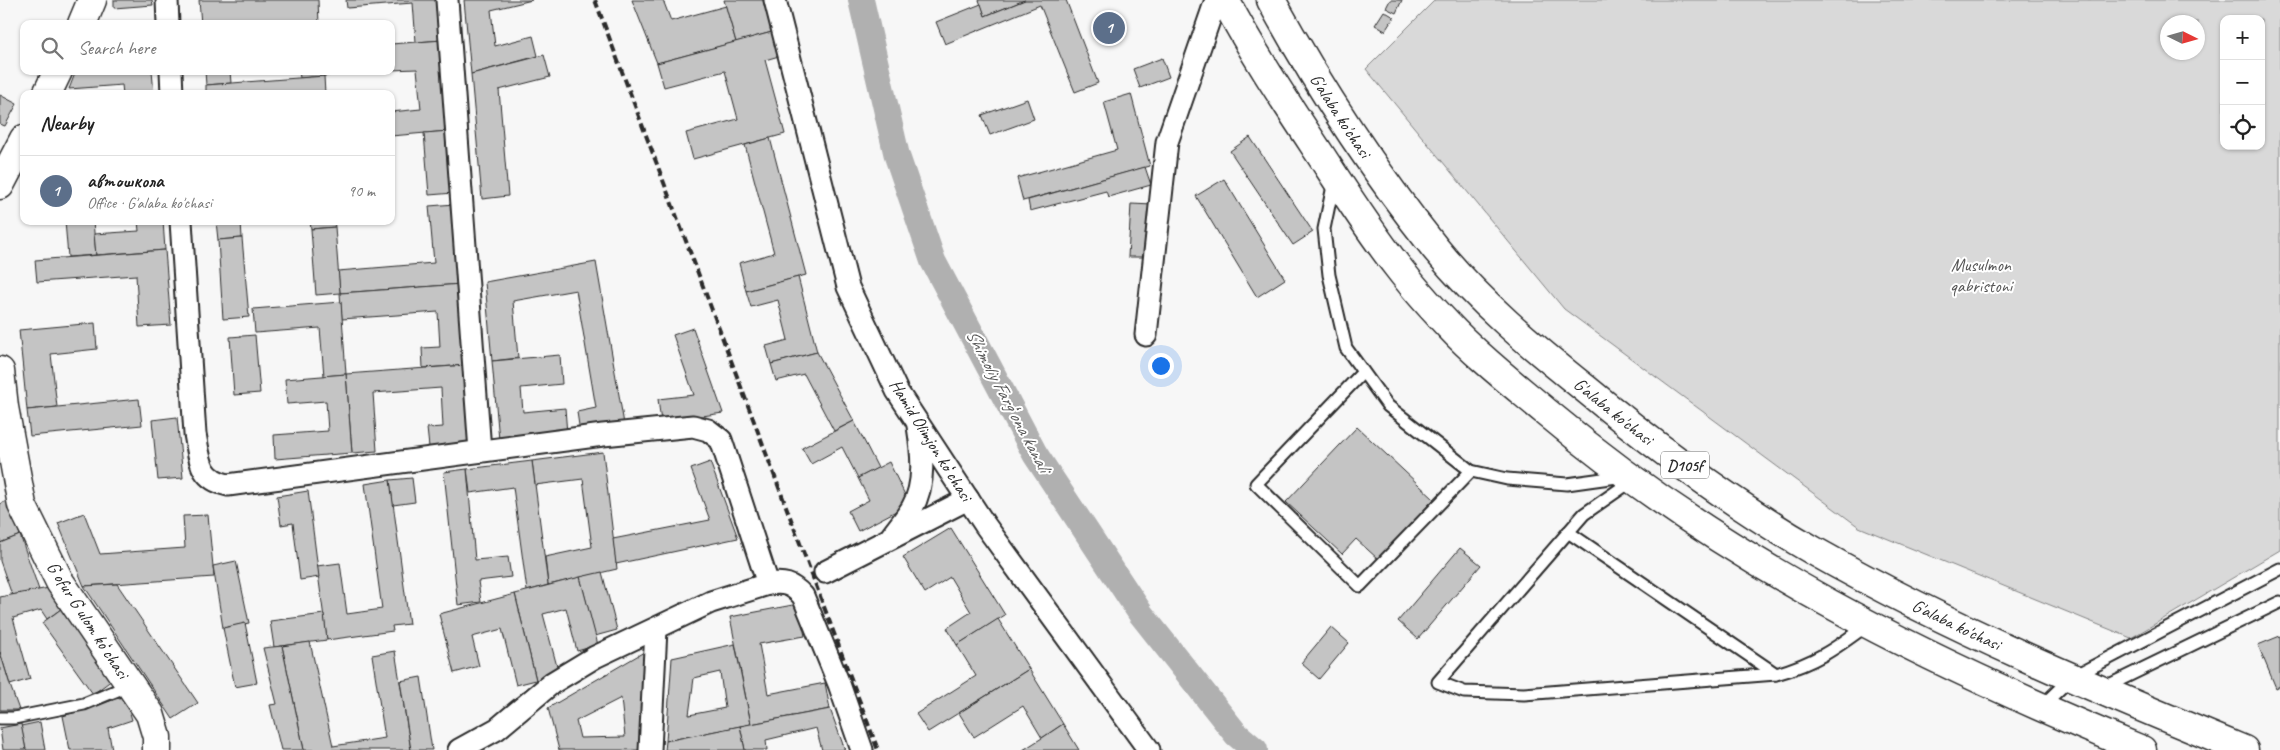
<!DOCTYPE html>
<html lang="en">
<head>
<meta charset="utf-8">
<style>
  :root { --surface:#fff; --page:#f2f2f2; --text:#222; --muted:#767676; --line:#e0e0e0; --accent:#d1495b }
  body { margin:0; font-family:Caveat,sans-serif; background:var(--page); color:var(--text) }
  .controls { position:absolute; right:15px; top:15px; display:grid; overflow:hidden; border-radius:10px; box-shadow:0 1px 4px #0004 }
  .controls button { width:45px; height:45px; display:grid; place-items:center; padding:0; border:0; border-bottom:1px solid var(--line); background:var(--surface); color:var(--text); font:25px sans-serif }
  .compass { position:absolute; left:2160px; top:15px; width:45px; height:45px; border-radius:50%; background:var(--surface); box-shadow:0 1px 4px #0004; rotate:95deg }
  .you { position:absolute; left:1160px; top:365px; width:18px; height:18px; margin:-12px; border:4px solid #fff; border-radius:50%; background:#1a73e8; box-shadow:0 0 0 8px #1a73e833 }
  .badge { display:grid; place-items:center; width:32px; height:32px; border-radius:50%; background:var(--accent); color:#fff; font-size:16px; font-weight:700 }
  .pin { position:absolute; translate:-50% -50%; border:2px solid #fff; box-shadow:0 1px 5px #0006 }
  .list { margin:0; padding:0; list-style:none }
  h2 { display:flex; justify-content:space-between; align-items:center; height:65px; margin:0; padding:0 20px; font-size:21px }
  h2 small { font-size:16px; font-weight:400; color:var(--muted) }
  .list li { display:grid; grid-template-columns:32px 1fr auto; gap:15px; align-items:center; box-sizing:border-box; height:70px; padding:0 20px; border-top:1px solid var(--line) }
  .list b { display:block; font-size:19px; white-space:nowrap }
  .list p { margin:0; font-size:16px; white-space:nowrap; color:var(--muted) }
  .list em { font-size:16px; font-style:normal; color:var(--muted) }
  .icon { flex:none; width:28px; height:28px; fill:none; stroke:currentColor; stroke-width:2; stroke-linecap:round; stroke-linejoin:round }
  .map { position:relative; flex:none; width:2280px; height:750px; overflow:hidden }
  .search { position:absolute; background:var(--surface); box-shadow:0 1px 4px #0004; left:20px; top:20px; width:375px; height:55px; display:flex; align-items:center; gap:12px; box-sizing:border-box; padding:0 18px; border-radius:10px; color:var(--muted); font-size:19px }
  .panel { position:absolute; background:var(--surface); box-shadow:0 1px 4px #0004; left:20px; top:90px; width:375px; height:135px; border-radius:10px }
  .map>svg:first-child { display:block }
</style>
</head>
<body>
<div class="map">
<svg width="2280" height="750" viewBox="0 0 2280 750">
  <rect width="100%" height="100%" fill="#f7f7f7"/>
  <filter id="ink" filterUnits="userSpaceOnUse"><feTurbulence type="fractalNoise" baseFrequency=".02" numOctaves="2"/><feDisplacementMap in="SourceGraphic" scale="10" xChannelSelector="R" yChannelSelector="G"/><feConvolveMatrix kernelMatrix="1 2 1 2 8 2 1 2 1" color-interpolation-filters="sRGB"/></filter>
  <g filter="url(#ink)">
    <path fill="#d9d9d9" stroke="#828282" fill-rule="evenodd" d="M1435,0H2280V550L2131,638L1859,527L1564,309L1366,69ZM2224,19H2261V146H2224ZM2168,22H2198V52H2168Z"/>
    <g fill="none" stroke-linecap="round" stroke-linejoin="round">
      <polyline stroke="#b0b0b0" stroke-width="26" points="861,0 897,156 933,261 1035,454 1141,614 1236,734 1255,750"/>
    </g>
    <g fill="#c4c4c4" stroke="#2b2b2b" fill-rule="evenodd">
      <polygon points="114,0 152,0 153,5 114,8"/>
      <polygon points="199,0 318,0 319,24 295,24 295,22 201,24"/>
      <polygon points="346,0 439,0 442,40 416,42 413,3 347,8"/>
      <polygon points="464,0 532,0 491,10 495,46 533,36 538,56 471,74"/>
      <polygon points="632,0 663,0 671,21 726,6 736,42 657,63"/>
      <polygon points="724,0 763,0 772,32 736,42"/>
      <polygon points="979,0 1025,0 985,16"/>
      <polygon points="1025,0 1066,0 1098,83 1075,92 1040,5 945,44 936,22 981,4 985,16"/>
      <polygon points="1390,0 1402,0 1396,13 1386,8"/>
      <polygon points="1384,11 1394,17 1385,31 1375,25"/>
      <polygon points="772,32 779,56 765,60 785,134 693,159 686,133 738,119 725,71 664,87 657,63"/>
      <polygon points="442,40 449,131 391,136 391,112 421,109 417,69 391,70 391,44"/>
      <polygon points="544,55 550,77 499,90 508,196 482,199 471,74"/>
      <polygon points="1162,58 1169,77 1140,88 1133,69"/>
      <polygon points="76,71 152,71 154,94 123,94 122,85 69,89"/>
      <polygon points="205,71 230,71 231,83 206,85"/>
      <polygon points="299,71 323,71 324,76 300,78"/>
      <polygon points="323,71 381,71 324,76"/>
      <polygon points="324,76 325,94 206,94 206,85"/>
      <polygon points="1131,94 1150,166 1023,201 1017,178 1117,150 1104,102"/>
      <polygon points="0,95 17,104 5,126 0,124"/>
      <polygon points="1027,99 1034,119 990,135 982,115"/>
      <polygon points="449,131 454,193 429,195 424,133"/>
      <polygon points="1250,137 1313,232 1293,245 1230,151"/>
      <polygon points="770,138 806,275 746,291 739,263 774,253 745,145"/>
      <polygon points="1145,167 1151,185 1108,197 1106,191 1030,211 1028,200"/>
      <polygon points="1224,179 1285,279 1257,297 1196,196"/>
      <polygon points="455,204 461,284 340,293 338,271 434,263 429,206"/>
      <polygon points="1131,204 1153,205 1150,257 1128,257"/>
      <polygon points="65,221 93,221 96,255 68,257"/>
      <polygon points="138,221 163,221 165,250 96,255 94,234 139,231"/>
      <polygon points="216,221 241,221 242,238 218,240"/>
      <polygon points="310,221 334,221 335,227 311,229"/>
      <polygon points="335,227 340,293 316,295 311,229"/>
      <polygon points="242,238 249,317 223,319 218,240"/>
      <polygon points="165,250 171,325 139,327 136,275 37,282 35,260"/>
      <polygon points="596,262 624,424 580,432 577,412 596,408 576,290 513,301 518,358 492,361 485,282"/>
      <polygon points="798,277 817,352 771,364 766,346 788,340 778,300 751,307 746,291"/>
      <polygon points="461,284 467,365 423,368 422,348 440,347 438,312 342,319 340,293"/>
      <polygon points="341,302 346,374 324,376 320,328 255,333 253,309"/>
      <polygon points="95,323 97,349 51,354 57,407 27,410 19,330"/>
      <polygon points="693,328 723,413 661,422 658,399 694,395 673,335"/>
      <polygon points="255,335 260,393 234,395 230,337"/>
      <polygon points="817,352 854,421 834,431 804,374 776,381 771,364"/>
      <polygon points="560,355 562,384 521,388 523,412 565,408 567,434 499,440 492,361"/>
      <polygon points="467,365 473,444 429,447 427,428 443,427 441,388 373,393 377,451 352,453 346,374"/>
      <polygon points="346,374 352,453 275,459 274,435 328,431 326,401 287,404 285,379"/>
      <polygon points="139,399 142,425 30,436 27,410"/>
      <polygon points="177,417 183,478 158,480 152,420"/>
      <polygon points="854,421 878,468 858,478 842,447 811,464 802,448"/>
      <polygon points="1357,427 1434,499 1378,559 1356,539 1342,554 1286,502"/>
      <polygon points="603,452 617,569 548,585 545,557 592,547 583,479 535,485 532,461"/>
      <polygon points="532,461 548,585 527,591 513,487 470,493 467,469"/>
      <polygon points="710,462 738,538 616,564 613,539 710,520 691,469"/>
      <polygon points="889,462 906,497 898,510 858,531 848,511 869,500 858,478"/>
      <polygon points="467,469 475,560 508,557 511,577 478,581 481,602 458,605 444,472"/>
      <polygon points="412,478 415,502 393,505 390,480"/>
      <polygon points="390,480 409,624 392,626 393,631 327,640 317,566 340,563 347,614 382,609 365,484"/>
      <polygon points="308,491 319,577 300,580 293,523 281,525 277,496"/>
      <polygon points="9,500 20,535 0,543 0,504"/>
      <polygon points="84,513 100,554 185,548 183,516 208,515 214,577 84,586 58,523"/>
      <polygon points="951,528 1005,615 957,645 947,628 971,612 950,577 925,593 903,557"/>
      <polygon points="20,535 39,590 12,595 0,561 0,543"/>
      <polygon points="1460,548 1481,565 1418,639 1398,621"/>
      <polygon points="236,561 249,623 223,628 213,566"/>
      <polygon points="602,572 617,630 595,636 580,577"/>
      <polygon points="580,577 598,645 577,651 566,608 543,614 559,674 536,680 515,594"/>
      <polygon points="117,584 198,703 173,719 84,586"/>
      <polygon points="49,588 61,609 47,619 41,610 13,618 30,679 10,685 0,652 0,597"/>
      <polygon points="515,594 536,680 516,685 502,629 472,637 479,666 454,673 439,614"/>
      <polygon points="798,604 805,636 759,644 768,694 825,683 830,709 751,724 730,617"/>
      <polygon points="61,609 112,680 93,694 42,623"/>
      <polygon points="324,614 327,640 274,647 270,621"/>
      <polygon points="998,619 1029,669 928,732 916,714 976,676 957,645"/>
      <polygon points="245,623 257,683 235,687 223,628"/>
      <polygon points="1331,627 1349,643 1319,679 1301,663"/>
      <polygon points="2280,636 2280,686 2276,688 2258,645"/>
      <polygon points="310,642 333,746 385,738 372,655 395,651 411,750 304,750 282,646"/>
      <path d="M735,644L751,724L666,741L672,658ZM720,672L725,708L689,715L694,678Z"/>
      <polygon points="282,646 304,750 281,750 270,705 277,704 263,648"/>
      <polygon points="0,652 10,685 19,710 0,710"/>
      <path d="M644,652L646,705L642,750H559L548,708ZM621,698L625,737L580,738L576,721Z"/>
      <polygon points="1029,669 1063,724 1042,738 1023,706 974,737 959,713"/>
      <polygon points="421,677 432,750 411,750 400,681"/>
      <polygon points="125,696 132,720 108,728 112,750 70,750 63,716"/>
      <polygon points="830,709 845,750 822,750 816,728 766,740 767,750 745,750 740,726"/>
      <polygon points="40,722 45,750 26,750 21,726"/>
      <polygon points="21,724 26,750 3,750 0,728"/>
      <polygon points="1063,724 1079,750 1023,750 1042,738"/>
      <polygon points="740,726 745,750 665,750 666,741"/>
    </g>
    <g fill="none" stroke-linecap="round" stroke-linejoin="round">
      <defs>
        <g id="service">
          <polyline points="1334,181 1324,229 1329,275 1346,348 1388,406 1471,471 1507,479 1567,484 1624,476"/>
          <polyline points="1363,372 1256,484 1360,586 1471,471"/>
          <polyline points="1633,480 1584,514 1438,682 1464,692 1524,694 1776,674"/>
          <path d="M1568,532L1776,674C1815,663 1835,649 1867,625"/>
          <polyline points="2103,688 2280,602"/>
          <polyline points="2042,706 2071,678 2280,569"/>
          <polyline points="0,718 14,718 84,704 130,685"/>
        </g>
        <g id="minor">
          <polyline points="167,0 168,24"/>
          <polyline points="447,0 480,451"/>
          <polyline points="775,0 848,287 897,391 985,525 1149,750"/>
          <polyline points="171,71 172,94"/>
          <path d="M181,221L195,434C200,459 199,479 228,485L603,435L693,426L708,430L721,440L768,584L711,602L595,657L552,683L497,729L459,750"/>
          <polyline points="1146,335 1167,142 1216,0"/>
          <path d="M891,537C898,527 906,518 912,508C926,484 922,452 918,426"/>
          <polyline points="825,572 968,499"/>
          <path d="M768,584C784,582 791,583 803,596L839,684L862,750"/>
          <polyline points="650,750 656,629"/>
        </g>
        <g id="tertiary">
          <polyline points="82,24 92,0"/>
          <polyline points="47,94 58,71"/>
          <polyline points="0,185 24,139"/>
          <polyline points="0,371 4,407 22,505 60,582 150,714 157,737 157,750"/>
        </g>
        <g id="primary">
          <path d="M1225,0C1252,51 1283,98 1314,145C1341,186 1367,228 1397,266C1413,287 1431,307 1449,326C1478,357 1513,384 1545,411C1725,562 1926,661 2142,750"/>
          <path id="s1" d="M1271,0C1317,84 1375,173 1435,248C1479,302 1533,347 1587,390C1658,449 1734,505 1814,551C1952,629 2098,690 2244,750"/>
        </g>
      </defs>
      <use href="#service" stroke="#2b2b2b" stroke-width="15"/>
      <use href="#minor" stroke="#2b2b2b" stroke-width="25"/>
      <use href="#tertiary" stroke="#2b2b2b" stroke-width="31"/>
      <use href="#primary" stroke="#2b2b2b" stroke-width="31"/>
      <use href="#service" stroke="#fff" stroke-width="11"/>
      <use href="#minor" stroke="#fff" stroke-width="21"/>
      <use href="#tertiary" stroke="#fff" stroke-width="28"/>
      <use href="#primary" stroke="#fff" stroke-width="28"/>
      <polyline stroke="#2b2b2b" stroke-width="4" stroke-dasharray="8 4" stroke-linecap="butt" points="595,0 878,750"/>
    </g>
  </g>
  <g text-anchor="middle" stroke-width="4" stroke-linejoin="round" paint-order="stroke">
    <rect fill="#fff" stroke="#6b6b6b" stroke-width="1" x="1661" y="451.5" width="48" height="27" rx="4"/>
    <g font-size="16" font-weight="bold" fill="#2b2b2b">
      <text x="1685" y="471">D105f</text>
    </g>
    <g font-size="18" fill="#2b2b2b" stroke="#fff">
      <text dy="6" stroke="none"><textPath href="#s1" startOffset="135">G'alaba ko'chasi</textPath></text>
      <text dy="6" stroke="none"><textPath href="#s1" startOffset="540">G'alaba ko'chasi</textPath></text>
      <text transform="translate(931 440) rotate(58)" y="6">Hamid Olimjon koʻchasi</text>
      <text transform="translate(88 620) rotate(57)" y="6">Gʻofur Gʻulom koʻchasi</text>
      <text dy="6" stroke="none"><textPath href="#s1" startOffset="945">G'alaba ko'chasi</textPath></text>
    </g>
    <g font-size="18" fill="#565656" stroke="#fff">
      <text x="1981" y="271">Musulmon<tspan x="1981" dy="21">qabristoni</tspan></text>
    </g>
    <g font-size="19" font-style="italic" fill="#5a5a5a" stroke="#fff">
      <text transform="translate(1009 400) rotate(62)" y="7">Shimoliy Fargʻona kanali</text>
    </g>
  </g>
</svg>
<div class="controls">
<button>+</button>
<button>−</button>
<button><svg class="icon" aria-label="locate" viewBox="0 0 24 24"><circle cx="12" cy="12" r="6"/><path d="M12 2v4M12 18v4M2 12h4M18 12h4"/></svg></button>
</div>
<svg class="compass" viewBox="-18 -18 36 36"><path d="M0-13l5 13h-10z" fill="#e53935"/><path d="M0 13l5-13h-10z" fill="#767676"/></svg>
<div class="you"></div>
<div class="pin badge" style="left:1109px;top:28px;background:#5c6f8a">1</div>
<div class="search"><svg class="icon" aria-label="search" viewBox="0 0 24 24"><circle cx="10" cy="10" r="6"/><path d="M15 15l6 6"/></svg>Search here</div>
<section class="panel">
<h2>Nearby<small></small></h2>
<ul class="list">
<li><span class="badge" style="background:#5c6f8a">1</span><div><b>автошкола</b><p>Office · G'alaba ko'chasi</p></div><em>90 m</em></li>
</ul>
</section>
</div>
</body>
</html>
